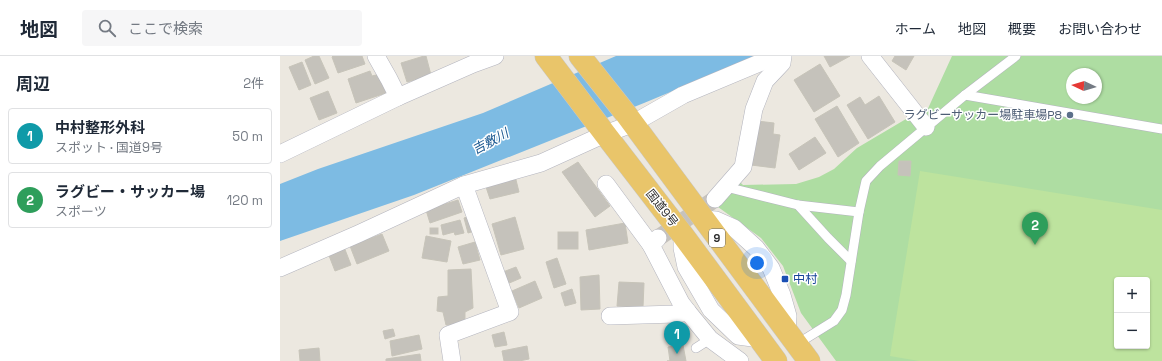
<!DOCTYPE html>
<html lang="ja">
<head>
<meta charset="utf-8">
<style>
  :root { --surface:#fff; --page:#f6f6f7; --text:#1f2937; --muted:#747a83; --line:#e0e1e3; --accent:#5059e8 }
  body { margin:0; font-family:"Space Grotesk","Noto Sans JP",sans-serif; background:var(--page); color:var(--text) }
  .controls { position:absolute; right:12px; bottom:12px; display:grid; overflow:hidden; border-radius:4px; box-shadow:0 1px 3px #0004 }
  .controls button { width:36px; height:36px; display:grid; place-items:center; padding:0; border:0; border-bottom:1px solid var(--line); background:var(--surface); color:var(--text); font:20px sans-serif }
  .compass { position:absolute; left:786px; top:12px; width:36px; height:36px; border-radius:50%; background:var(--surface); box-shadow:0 1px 3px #0004; rotate:274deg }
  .you { position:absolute; left:477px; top:207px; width:14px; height:14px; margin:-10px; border:3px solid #fff; border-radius:50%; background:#1a73e8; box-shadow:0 0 0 6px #1a73e833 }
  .badge { display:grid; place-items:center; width:26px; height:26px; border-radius:50%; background:var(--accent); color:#fff; font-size:13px; font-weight:700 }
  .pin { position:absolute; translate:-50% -33px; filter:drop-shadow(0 1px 2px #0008) }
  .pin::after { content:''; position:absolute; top:21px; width:14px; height:12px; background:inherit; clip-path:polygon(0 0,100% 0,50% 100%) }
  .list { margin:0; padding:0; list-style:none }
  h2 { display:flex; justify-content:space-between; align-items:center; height:52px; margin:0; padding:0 16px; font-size:17px }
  h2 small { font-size:13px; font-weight:400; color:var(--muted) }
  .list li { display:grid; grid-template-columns:26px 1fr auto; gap:12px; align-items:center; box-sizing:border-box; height:56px; margin:0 8px 8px; padding:0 8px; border:1px solid var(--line); border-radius:4px }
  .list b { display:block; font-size:15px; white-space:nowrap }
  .list p { margin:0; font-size:13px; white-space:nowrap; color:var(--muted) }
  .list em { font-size:13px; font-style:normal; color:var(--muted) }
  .icon { flex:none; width:22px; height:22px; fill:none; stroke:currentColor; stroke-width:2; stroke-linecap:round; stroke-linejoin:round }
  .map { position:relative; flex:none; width:882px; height:305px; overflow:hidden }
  header { display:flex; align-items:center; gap:24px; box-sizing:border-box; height:56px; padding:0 20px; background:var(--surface); border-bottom:1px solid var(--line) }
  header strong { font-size:19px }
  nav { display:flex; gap:22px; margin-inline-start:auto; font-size:14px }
  .search { width:280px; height:36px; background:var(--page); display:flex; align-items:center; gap:10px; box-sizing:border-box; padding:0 14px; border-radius:4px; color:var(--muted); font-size:15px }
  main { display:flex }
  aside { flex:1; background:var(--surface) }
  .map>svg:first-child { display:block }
</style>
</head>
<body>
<header>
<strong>地図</strong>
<div class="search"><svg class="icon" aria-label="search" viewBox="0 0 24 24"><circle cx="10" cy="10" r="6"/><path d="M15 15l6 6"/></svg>ここで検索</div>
<nav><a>ホーム</a><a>地図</a><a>概要</a><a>お問い合わせ</a></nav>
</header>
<main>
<aside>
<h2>周辺<small>2件</small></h2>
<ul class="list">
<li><span class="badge" style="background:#0f9aa8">1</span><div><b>中村整形外科</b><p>スポット · 国道9号</p></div><em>50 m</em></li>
<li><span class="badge" style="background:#2e9e5b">2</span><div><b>ラグビー・サッカー場</b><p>スポーツ</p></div><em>120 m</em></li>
</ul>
</aside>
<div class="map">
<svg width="882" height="305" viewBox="0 0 882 305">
  <rect width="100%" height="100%" fill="#ece8e0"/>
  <path fill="#aedda2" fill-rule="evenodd" d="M672,0H882V305H556L521,257L503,210L481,182L438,151L458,124L463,129L516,128L539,121L554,113L577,92L626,63L645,59ZM792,18H816V42H792ZM837,224H867V290H837Z"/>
  <path fill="#bde39e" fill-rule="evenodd" d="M640,115L882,154V305H639L610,300ZM837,224H867V290H837Z"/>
  <polygon fill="#7dbbe3" points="336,0 477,0 364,47 134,139 0,185 0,128 38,113 203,57"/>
  <g fill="#c5c2bb" stroke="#c7c4b9">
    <polygon points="34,0 39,0 49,22 35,28 25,4"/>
    <polygon points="53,0 82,0 85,8 58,17 52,1"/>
    <polygon points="144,0 146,0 151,19 127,26 121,7"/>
    <polygon points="544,0 570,0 550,11"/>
    <polygon points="615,0 634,0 626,14 612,5"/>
    <polygon points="22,6 31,29 19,34 9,11"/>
    <polygon points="540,8 560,40 534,56 514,24"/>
    <polygon points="90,15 92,20 100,18 106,37 76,47 68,23"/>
    <polygon points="48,35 57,57 39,64 30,42"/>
    <polygon points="599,40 615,66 588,83 567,49 580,41 585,49"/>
    <polygon points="557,50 579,87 558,101 535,63"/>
    <polygon points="477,65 494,67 493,78 500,79 495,112 471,109"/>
    <polygon points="535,81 546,97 519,114 509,98"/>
    <polygon points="619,105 631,105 630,120 618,119"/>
    <polygon points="298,106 330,150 315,161 282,116"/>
    <polygon points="235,120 239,136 210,143 205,128"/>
    <polygon points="178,144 182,156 150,167 146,154"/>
    <polygon points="193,159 198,174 188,177 184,162"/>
    <polygon points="235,161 244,193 221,199 212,168"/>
    <polygon points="180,164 184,177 175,179 174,176 163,179 161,169"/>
    <polygon points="345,167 348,187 309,194 306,174"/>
    <rect x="150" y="172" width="8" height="6"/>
    <rect x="278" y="176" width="20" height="17"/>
    <polygon points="102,178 109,195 77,208 70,190"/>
    <polygon points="146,180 171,185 167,206 142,202"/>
    <polygon points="195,186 200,204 183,208 178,191"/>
    <polygon points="64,191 71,209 55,215 48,197"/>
    <polygon points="277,202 286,228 274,232 266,206"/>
    <polygon points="236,211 241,222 227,228 223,216"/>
    <polygon points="191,213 193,252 185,256 185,268 166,269 163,256 157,255 158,241 168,240 168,214"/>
    <polygon points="319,219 320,253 301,254 300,221"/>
    <polygon points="255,225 262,242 239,252 232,235"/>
    <polygon points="339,226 364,227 363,251 337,250"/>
    <polygon points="292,233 296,247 285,250 281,237"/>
    <polygon points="113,273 115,280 105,283 103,275"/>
    <polygon points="224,276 227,289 215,291 212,279"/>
    <polygon points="139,279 142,293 112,300 110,285"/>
    <polygon points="403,289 406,305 387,305 390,305 388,291"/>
    <polygon points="247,290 249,303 239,305 224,305 222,295"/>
    <polygon points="39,292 40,305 20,305 19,294"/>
    <polygon points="140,298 141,305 106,305 106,303"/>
  </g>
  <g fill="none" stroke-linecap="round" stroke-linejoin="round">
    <polyline stroke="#c6c2bc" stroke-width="17" stroke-dasharray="17 8" stroke-linecap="butt" points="378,182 435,143"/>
    <defs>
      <g id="service">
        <polyline points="685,39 882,73"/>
        <polyline points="446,131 518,149 579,156"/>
        <polyline points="518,149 548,182 571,205"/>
        <polyline points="517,288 554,265 562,254 566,239 579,156 586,125 600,110 685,39 736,0"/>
        <polyline points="416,292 430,283"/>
      </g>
      <g id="minor">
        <polyline points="590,0 646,71"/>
        <polyline points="118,41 193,8 215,0"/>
        <polyline points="0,98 118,41 109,23 96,0"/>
        <polyline points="326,128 371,189"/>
        <polyline points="435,143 463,111 474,53 485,25 502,7 503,0"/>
        <polyline points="423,163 436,164 454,172 476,192 491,212 502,239 508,260 507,275"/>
        <polyline points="402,178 402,192 406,211 431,254 458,280 480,283"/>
        <polyline points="378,182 371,189 401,247 408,256 430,283 460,305"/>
        <polyline points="0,212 78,178 184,129 261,107 325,78 352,68 403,39 496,0"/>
        <polyline points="330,260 396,258 408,256"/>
        <polyline points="172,305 168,279 230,256 184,129"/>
      </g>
      <g id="trunk">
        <polyline points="266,0 325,78 402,178 496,305"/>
        <polyline points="300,0 346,58 529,305"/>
      </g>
    </defs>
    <use href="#service" stroke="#b3b4be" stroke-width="10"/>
    <use href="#minor" stroke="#b3b4be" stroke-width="18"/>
    <use href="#trunk" stroke="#c8c8c8" stroke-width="23"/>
    <use href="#service" stroke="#fff" stroke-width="9"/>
    <use href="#minor" stroke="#fff" stroke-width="17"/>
    <use href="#trunk" stroke="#e9c56a" stroke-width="22"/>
  </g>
  <circle fill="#5c6f8a" stroke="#fff" stroke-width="1.5" cx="790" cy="59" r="4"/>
  <rect fill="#1a4fb4" stroke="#fff" stroke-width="1.5" x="501" y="219" width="8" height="8" rx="2"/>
  <g text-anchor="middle" stroke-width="3" stroke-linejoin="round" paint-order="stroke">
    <rect fill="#fff" stroke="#6b6b6b" stroke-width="1" x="429" y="173" width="16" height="18" rx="3"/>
    <g font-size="11" font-weight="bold" fill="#2c2c2c">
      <text x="437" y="186">9</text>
    </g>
    <g font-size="12" fill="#4e5e75" stroke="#fff" text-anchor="end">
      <text x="782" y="63">ラグビーサッカー場駐車場P8</text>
    </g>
    <g font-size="12" fill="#2c2c2c" stroke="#fff">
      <text transform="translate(382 152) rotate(52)" y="4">国道9号</text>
    </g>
    <g font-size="12" fill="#164399" stroke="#fff" text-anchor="start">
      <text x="513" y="227">中村</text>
    </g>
    <g font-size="13" font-style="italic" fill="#1b5991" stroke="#fff">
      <text transform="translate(210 85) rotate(-28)" y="5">吉敷川</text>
    </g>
  </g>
</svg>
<div class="controls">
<button>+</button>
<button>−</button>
</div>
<svg class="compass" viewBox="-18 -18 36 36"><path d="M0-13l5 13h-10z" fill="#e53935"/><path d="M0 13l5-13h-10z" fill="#747a83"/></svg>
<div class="you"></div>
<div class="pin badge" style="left:397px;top:298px;background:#0f9aa8">1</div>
<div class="pin badge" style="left:755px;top:189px;background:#2e9e5b">2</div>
</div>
</main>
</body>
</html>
